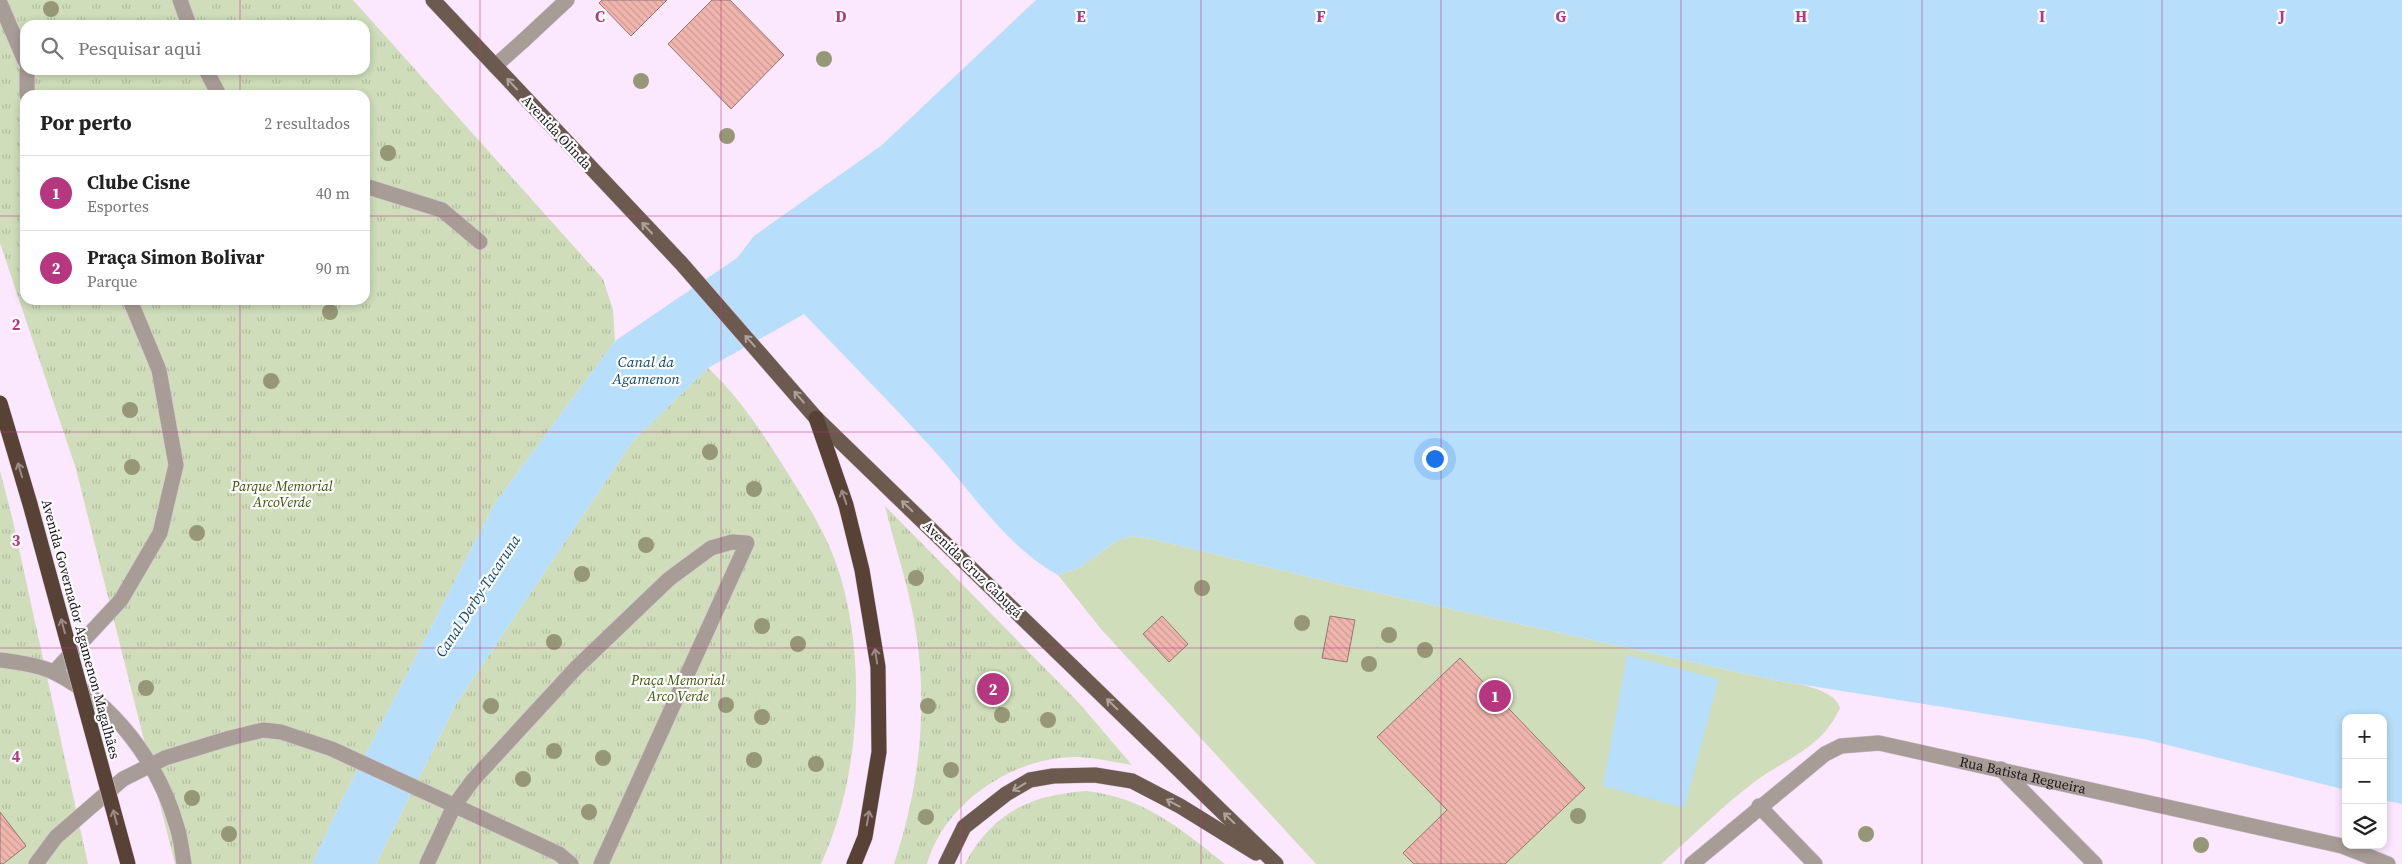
<!DOCTYPE html>
<html lang="pt">
<head>
<meta charset="utf-8">
<style>
  :root { --surface:#fff; --page:#f6f6f6; --text:#222; --muted:#767676; --line:#e0e0e0; --accent:#b73680 }
  body { margin:0; font-family:"Source Serif 4",serif; background:var(--page); color:var(--text) }
  .controls { position:absolute; right:15px; bottom:15px; display:grid; overflow:hidden; border-radius:10px; box-shadow:0 2px 8px #0003 }
  .controls button { width:45px; height:45px; display:grid; place-items:center; padding:0; border:0; border-bottom:1px solid var(--line); background:var(--surface); color:var(--text); font:25px sans-serif }
  .you { position:absolute; left:1434px; top:458px; width:18px; height:18px; margin:-12px; border:4px solid #fff; border-radius:50%; background:#1a73e8; box-shadow:0 0 0 8px #1a73e833 }
  .badge { display:grid; place-items:center; width:32px; height:32px; border-radius:50%; background:var(--accent); color:#fff; font-size:16px; font-weight:700 }
  .pin { position:absolute; translate:-50% -50%; border:2px solid #fff; box-shadow:0 1px 5px #0006 }
  .list { margin:0; padding:0; list-style:none }
  h2 { display:flex; justify-content:space-between; align-items:center; height:65px; margin:0; padding:0 20px; font-size:21px }
  h2 small { font-size:16px; font-weight:400; color:var(--muted) }
  .list li { display:grid; grid-template-columns:32px 1fr auto; gap:15px; align-items:center; box-sizing:border-box; height:75px; padding:0 20px; border-top:1px solid var(--line) }
  .list b { display:block; font-size:19px; white-space:nowrap }
  .list p { margin:0; font-size:16px; white-space:nowrap; color:var(--muted) }
  .list em { font-size:16px; font-style:normal; color:var(--muted) }
  .icon { flex:none; width:28px; height:28px; fill:none; stroke:currentColor; stroke-width:2; stroke-linecap:round; stroke-linejoin:round }
  .map { position:relative; flex:none; width:2402px; height:864px; overflow:hidden }
  .search { position:absolute; background:var(--surface); box-shadow:0 2px 8px #0003; left:20px; top:20px; width:350px; height:55px; display:flex; align-items:center; gap:12px; box-sizing:border-box; padding:0 18px; border-radius:15px; color:var(--muted); font-size:19px }
  .panel { position:absolute; background:var(--surface); box-shadow:0 2px 8px #0003; left:20px; top:90px; width:350px; height:215px; border-radius:15px }
  .map>svg:first-child { display:block }
</style>
</head>
<body>
<div class="map">
<svg width="2402" height="864" viewBox="0 0 2402 864">
  <defs>
    <pattern id="park-tufts" width="24" height="20" patternUnits="userSpaceOnUse" patternTransform="scale(1.25)"><rect width="24" height="20" fill="#cfddba"/><path d="M3 7l-1-3M5 7V3M7 7l1-3M15 17l-1-3M17 17v-4M19 17l1-3" fill="none" stroke="#b1bd9f"/></pattern>
    <pattern id="building-back-hatch" width="6" height="6" patternUnits="userSpaceOnUse" patternTransform="scale(1.25)"><rect width="6" height="6" fill="#f0b5ad"/><path d="M-1 5l2 2M0 0l6 6M5-1l2 2" fill="none" stroke="#cd9b94"/></pattern>
  </defs>
  <rect width="100%" height="100%" fill="#fbe7fe"/>
  <path fill="#cfddba" d="M1132,536L1152,539L1347,586L1774,680C1792,683 1834,687 1840,708C1822,747 1790,757 1757,780C1723,805 1693,836 1661,864H1316L1101,629L1058,575L1079,568L1118,540Z"/>
  <g fill="url(#park-tufts)" fill-rule="evenodd">
    <path d="M0,0H353L603,279L613,310L615,341L495,503L340,804L312,864H175L76,469L0,243ZM25,25H365V70H25ZM25,95H365V300H25Z"/>
    <path d="M708,368C738,396 760,429 782,464C802,496 823,527 836,563C868,654 861,777 821,864H376L456,704L633,441Z"/>
    <polygon points="0,471 12,517 88,864 0,864"/>
    <path d="M885,506L1079,703L1132,765C1113,762 1094,757 1075,757C1013,757 944,803 927,864H894C922,780 930,692 911,605C904,572 893,539 885,506Z"/>
    <path d="M1086,791C1144,797 1181,829 1225,864H965C992,813 1030,795 1086,791Z"/>
  </g>
  <g fill="#b7defa">
    <path d="M1036,0H2402V804L2383,800V718H2346V790L2144,739L1774,680L1347,586L1152,539L1132,536L1118,540L1079,568L1058,575C1005,546 970,489 930,446C889,401 846,358 804,314L708,368L633,441L456,704L376,864H312L340,804L495,503L615,341L737,258L754,236L882,145Z"/>
    <polygon points="1627,655 1719,679 1684,808 1603,786"/>
  </g>
  <g fill="url(#building-back-hatch)" stroke="#927672">
    <polygon points="602,0 667,0 631,36 599,3"/>
    <polygon points="712,0 730,0 784,55 731,109 668,44"/>
    <polygon points="1162,616 1188,644 1169,662 1143,634"/>
    <polygon points="1330,616 1355,620 1347,662 1322,658"/>
    <polygon points="1460,658 1585,788 1505,864 1414,864 1403,853 1447,810 1377,737"/>
    <polygon points="0,812 26,846 3,864 0,864"/>
  </g>
  <g fill="none" stroke-linecap="round" stroke-linejoin="round">
    <defs>
      <g id="lane">
        <polyline points="523,41 567,0"/>
        <path d="M0,660C17,662 40,665 55,673C114,703 159,763 177,827C181,839 182,852 184,864"/>
      </g>
      <g id="street">
        <polyline points="180,0 189,25"/>
        <polyline points="0,3 25,61"/>
        <polyline points="495,66 523,41"/>
        <polyline points="206,70 219,95"/>
        <polyline points="27,95 27,70"/>
        <polyline points="365,186 442,210 480,242"/>
        <polyline points="54,672 121,600 160,533 176,465 159,370 130,300"/>
        <polyline points="2001,769 2095,864"/>
        <polyline points="1759,806 1815,864"/>
        <polyline points="36,864 56,837 123,779 165,758 230,738 263,730 281,732 332,749 542,846 559,854 571,864"/>
        <polyline points="427,864 454,806 473,780 576,668 669,579 711,548 732,542 747,543 601,864"/>
        <path id="s1" d="M1692,864L1825,754L1841,746L1879,743L2342,846L2388,864"/>
      </g>
      <g id="primary">
        <polyline points="433,0 681,263 816,418 1276,864"/>
        <polyline points="946,864 964,827 1006,794 1030,780 1053,776 1095,775 1132,781 1180,806 1256,853"/>
      </g>
      <polyline id="highway" points="816,418 846,505 862,570 878,667 879,752 865,837 854,864"/>
    </defs>
    <use href="#lane" stroke="#d7c5da" stroke-width="16"/>
    <use href="#street" stroke="#d7c5da" stroke-width="16"/>
    <use href="#primary" stroke="#d7c5da" stroke-width="16"/>
    <use href="#highway" stroke="#d7c5da" stroke-width="16"/>
    <use href="#lane" stroke="#a89d96" stroke-width="15"/>
    <use href="#street" stroke="#a89d96" stroke-width="15"/>
    <use href="#primary" stroke="#6d5a4e" stroke-width="15"/>
    <use href="#highway" stroke="#584235" stroke-width="15"/>
    <defs>
      <polyline id="highway-bridge" points="0,403 30,504 128,864"/>
    </defs>
    <use href="#highway-bridge" stroke="#d7c5da" stroke-width="16" stroke-linecap="butt"/>
    <use href="#highway-bridge" stroke="#584235" stroke-width="15"/>
  </g>
  <g fill="#959777">
    <circle cx="51" cy="9" r="8"/>
    <circle cx="824" cy="59" r="8"/>
    <circle cx="641" cy="81" r="8"/>
    <circle cx="727" cy="136" r="8"/>
    <circle cx="388" cy="153" r="8"/>
    <circle cx="330" cy="312" r="8"/>
    <circle cx="271" cy="381" r="8"/>
    <circle cx="130" cy="410" r="8"/>
    <circle cx="710" cy="452" r="8"/>
    <circle cx="132" cy="467" r="8"/>
    <circle cx="754" cy="489" r="8"/>
    <circle cx="197" cy="533" r="8"/>
    <circle cx="646" cy="545" r="8"/>
    <circle cx="582" cy="574" r="8"/>
    <circle cx="916" cy="578" r="8"/>
    <circle cx="1202" cy="588" r="8"/>
    <circle cx="1302" cy="623" r="8"/>
    <circle cx="762" cy="626" r="8"/>
    <circle cx="1389" cy="635" r="8"/>
    <circle cx="554" cy="642" r="8"/>
    <circle cx="798" cy="644" r="8"/>
    <circle cx="1425" cy="650" r="8"/>
    <circle cx="1369" cy="664" r="8"/>
    <circle cx="146" cy="688" r="8"/>
    <circle cx="726" cy="705" r="8"/>
    <circle cx="491" cy="706" r="8"/>
    <circle cx="928" cy="706" r="8"/>
    <circle cx="1002" cy="715" r="8"/>
    <circle cx="762" cy="717" r="8"/>
    <circle cx="1048" cy="720" r="8"/>
    <circle cx="554" cy="751" r="8"/>
    <circle cx="603" cy="758" r="8"/>
    <circle cx="754" cy="760" r="8"/>
    <circle cx="816" cy="764" r="8"/>
    <circle cx="951" cy="770" r="8"/>
    <circle cx="523" cy="779" r="8"/>
    <circle cx="192" cy="798" r="8"/>
    <circle cx="589" cy="812" r="8"/>
    <circle cx="1578" cy="816" r="8"/>
    <circle cx="926" cy="817" r="8"/>
    <circle cx="229" cy="834" r="8"/>
    <circle cx="1866" cy="834" r="8"/>
    <circle cx="2201" cy="845" r="8"/>
  </g>
  <defs><path id="oneway-shaft" d="M-6 0H5M1.5-3L5.5 0L1.5 3" fill="none" stroke-width="1.6" stroke-linecap="round" stroke-linejoin="round" transform="scale(1.25)"/></defs>
  <g stroke="#ada39c">
    <use href="#oneway-shaft" transform="translate(512 84) rotate(-133)"/>
    <use href="#oneway-shaft" transform="translate(647 228) rotate(-133)"/>
    <use href="#oneway-shaft" transform="translate(750 341) rotate(-132)"/>
    <use href="#oneway-shaft" transform="translate(799 397) rotate(-131)"/>
    <use href="#oneway-shaft" transform="translate(907 506) rotate(-136)"/>
    <use href="#oneway-shaft" transform="translate(1112 704) rotate(-136)"/>
    <use href="#oneway-shaft" transform="translate(1019 787) rotate(149)"/>
    <use href="#oneway-shaft" transform="translate(1173 803) rotate(-152)"/>
    <use href="#oneway-shaft" transform="translate(1229 818) rotate(-136)"/>
  </g>
  <g stroke="#9a8c85">
    <use href="#oneway-shaft" transform="translate(20 470) rotate(-107)"/>
    <use href="#oneway-shaft" transform="translate(844 497) rotate(-109)"/>
    <use href="#oneway-shaft" transform="translate(63 626) rotate(-105)"/>
    <use href="#oneway-shaft" transform="translate(876 656) rotate(-99)"/>
    <use href="#oneway-shaft" transform="translate(115 817) rotate(-105)"/>
    <use href="#oneway-shaft" transform="translate(868 818) rotate(-80)"/>
  </g>
  <path fill="none" stroke="#b73680" stroke-width="1" stroke-opacity="0.55" d="M240,0V25M480,0V864M721,0V864M961,0V864M1201,0V864M1441,0V864M1681,0V864M1922,0V864M2162,0V864M240,70V95M0,216H25M365,216H2402M240,300V864M0,432H2402M0,648H2402"/>
  <g text-anchor="middle" stroke-width="4.5" stroke-linejoin="round" paint-order="stroke">
    <g font-size="14" fill="#1b151d" stroke="#fcfcfc">
      <text transform="translate(557 132) rotate(47)" y="5">Avenida Olinda</text>
      <text transform="translate(973 569) rotate(44)" y="5">Avenida Cruz Cabugá</text>
      <text transform="translate(81 629) rotate(75)" y="5">Avenida Governador Agamenon Magalhães</text>
      <text dy="5" stroke="none"><textPath href="#s1" startOffset="376">Rua Batista Regueira</textPath></text>
    </g>
    <g font-size="14" font-style="italic" fill="#415608" stroke="#fcfcfc">
      <text x="282" y="491">Parque Memorial<tspan x="282" dy="16">ArcoVerde</tspan></text>
      <text x="678" y="685">Praça Memorial<tspan x="678" dy="16">Arco Verde</tspan></text>
    </g>
    <g font-size="15" font-style="italic" fill="#11496b" stroke="#fcfcfc">
      <text x="646" y="367">Canal da<tspan x="646" dy="17">Agamenon</tspan></text>
      <text transform="translate(478 596) rotate(-57)" y="5">Canal Derby-Tacaruna</text>
    </g>
  </g>
  <g font-size="16" text-anchor="middle" font-weight="bold" fill="#b73680" stroke="#fcfcfc" stroke-width="4.5" stroke-linejoin="round" paint-order="stroke">
    <text x="600" y="22">C</text>
    <text x="841" y="22">D</text>
    <text x="1081" y="22">E</text>
    <text x="1321" y="22">F</text>
    <text x="1561" y="22">G</text>
    <text x="1801" y="22">H</text>
    <text x="2042" y="22">I</text>
    <text x="2282" y="22">J</text>
    <text x="16" y="330">2</text>
    <text x="16" y="546">3</text>
    <text x="16" y="762">4</text>
  </g>
</svg>
<div class="controls">
<button>+</button>
<button>−</button>
<button><svg class="icon" aria-label="layers" viewBox="0 0 24 24"><path d="M12 4l9 5-9 5-9-5zM3 14l9 5 9-5"/></svg></button>
</div>
<div class="you"></div>
<div class="pin badge" style="left:1495px;top:696px">1</div>
<div class="pin badge" style="left:993px;top:689px">2</div>
<div class="search"><svg class="icon" aria-label="search" viewBox="0 0 24 24"><circle cx="10" cy="10" r="6"/><path d="M15 15l6 6"/></svg>Pesquisar aqui</div>
<section class="panel">
<h2>Por perto<small>2 resultados</small></h2>
<ul class="list">
<li><span class="badge">1</span><div><b>Clube Cisne</b><p>Esportes</p></div><em>40 m</em></li>
<li><span class="badge">2</span><div><b>Praça Simon Bolivar</b><p>Parque</p></div><em>90 m</em></li>
</ul>
</section>
</div>
</body>
</html>
